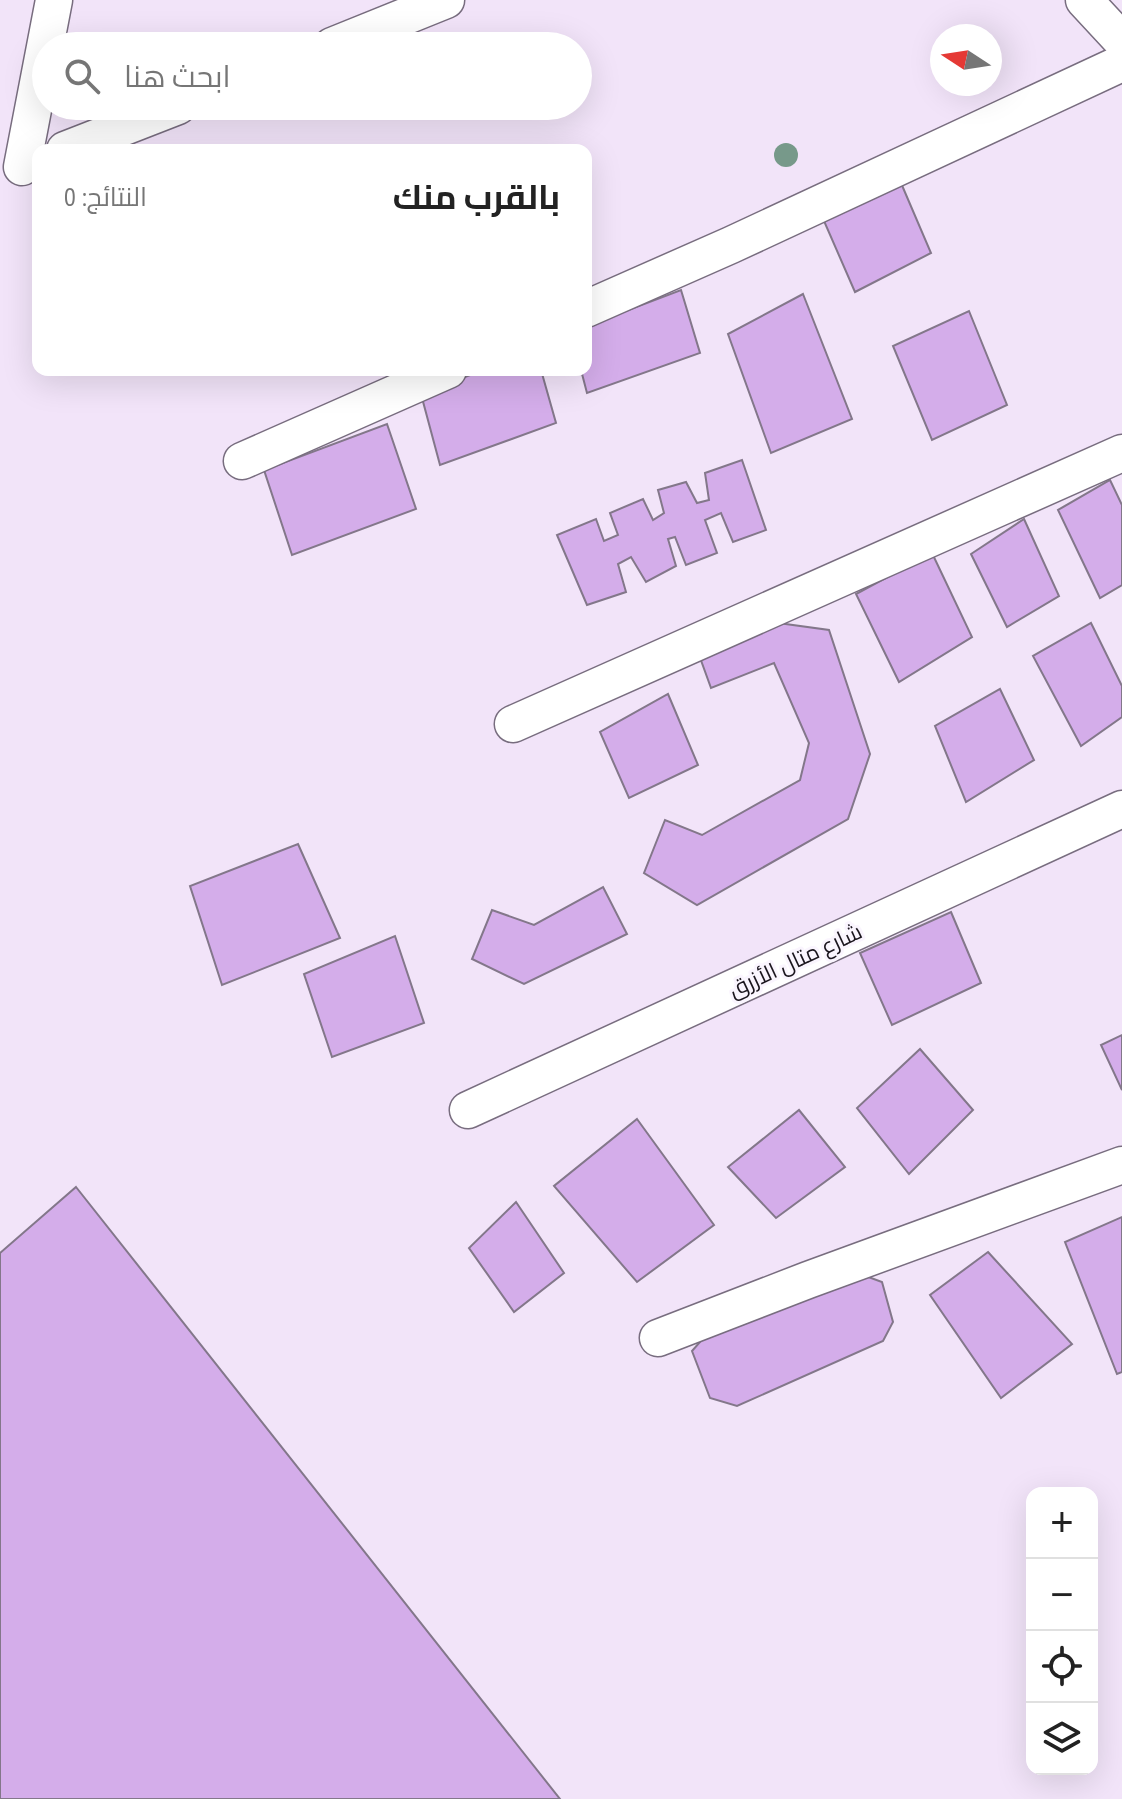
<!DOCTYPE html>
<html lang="ar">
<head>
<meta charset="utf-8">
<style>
  :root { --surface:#fff; --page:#f2f2f2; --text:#222; --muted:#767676; --line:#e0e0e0 }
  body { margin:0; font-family:"PT Sans Narrow",Cairo,sans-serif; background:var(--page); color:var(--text); direction:rtl }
  .controls { position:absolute; right:24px; bottom:24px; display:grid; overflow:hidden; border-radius:16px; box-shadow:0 8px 32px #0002 }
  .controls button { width:72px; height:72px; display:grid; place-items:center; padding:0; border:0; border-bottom:2px solid var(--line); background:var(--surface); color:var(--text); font:40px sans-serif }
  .compass { position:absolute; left:930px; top:24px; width:72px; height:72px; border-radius:50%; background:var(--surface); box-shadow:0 8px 32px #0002; rotate:282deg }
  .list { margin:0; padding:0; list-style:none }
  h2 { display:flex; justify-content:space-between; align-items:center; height:104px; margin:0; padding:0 32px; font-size:34px }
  h2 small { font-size:26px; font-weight:400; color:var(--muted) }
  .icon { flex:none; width:44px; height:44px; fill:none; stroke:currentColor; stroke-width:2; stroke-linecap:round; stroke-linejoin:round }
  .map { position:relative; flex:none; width:1122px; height:1799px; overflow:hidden; direction:ltr }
  .search { position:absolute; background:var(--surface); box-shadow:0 8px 32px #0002; left:32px; top:32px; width:560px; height:88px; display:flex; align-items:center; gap:20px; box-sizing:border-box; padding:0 28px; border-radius:44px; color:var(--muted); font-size:30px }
  .panel { position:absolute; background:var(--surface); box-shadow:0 8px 32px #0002; left:32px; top:144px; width:560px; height:232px; border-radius:16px; direction:rtl }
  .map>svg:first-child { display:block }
</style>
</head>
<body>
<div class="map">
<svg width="1122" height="1799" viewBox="0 0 1122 1799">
  <rect width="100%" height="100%" fill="#f2e4f9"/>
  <g fill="#d4adea" stroke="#83778a" stroke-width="2">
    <polygon points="901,183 931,253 855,292 824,221"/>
    <polygon points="681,290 700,353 587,393 581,370 586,370 586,326"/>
    <polygon points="803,294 852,419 771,453 728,334"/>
    <polygon points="969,311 1007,405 932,440 893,346"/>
    <polygon points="483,370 541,370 556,423 440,465 421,394"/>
    <polygon points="387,424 416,509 292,555 264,470"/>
    <polygon points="742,460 766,530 733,542 721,513 705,520 717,553 686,565 675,537 668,539 676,566 646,582 631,557 618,564 626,592 587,605 557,535 596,519 604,541 618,535 610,513 643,499 653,520 664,513 658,490 686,482 697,503 709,500 705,473"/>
    <polygon points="1110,480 1122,505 1122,585 1100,598 1058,510"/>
    <polygon points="1024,519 1059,596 1007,627 971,554"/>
    <polygon points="932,553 972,637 899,682 856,594"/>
    <polygon points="771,622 829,630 870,754 848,819 697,905 644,873 665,820 702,835 800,780 809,743 774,663 711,688 698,652"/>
    <polygon points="1091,623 1122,686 1122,717 1081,746 1033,656"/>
    <polygon points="1000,689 1034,760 966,802 935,726"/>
    <polygon points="668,694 698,765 629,798 600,732"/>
    <polygon points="298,844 340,938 222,985 190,886"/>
    <polygon points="603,887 627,934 524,984 472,959 492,910 534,925"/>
    <polygon points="951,912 981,983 892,1025 860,953"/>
    <polygon points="395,936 424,1023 332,1057 304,974"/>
    <polygon points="1122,1035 1122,1090 1101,1045"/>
    <polygon points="920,1049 973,1110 909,1174 857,1108"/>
    <polygon points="799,1110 845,1167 776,1218 728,1167"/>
    <polygon points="637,1119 714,1225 637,1282 554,1186"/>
    <polygon points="76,1187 560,1799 0,1799 0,1253"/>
    <polygon points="516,1202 564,1273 514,1312 469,1248"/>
    <polygon points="1122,1217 1122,1372 1117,1374 1065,1242"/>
    <polygon points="988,1252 1072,1344 1001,1398 930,1295"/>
    <polygon points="863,1275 882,1282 893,1322 883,1341 737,1406 710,1398 692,1351 706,1335"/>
  </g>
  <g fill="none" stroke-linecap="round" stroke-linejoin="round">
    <defs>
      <g id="minor">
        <polyline points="1084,0 1122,41"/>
        <polyline points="332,46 446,0"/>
        <polyline points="65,150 178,106"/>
        <polyline points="22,167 54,0"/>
        <polyline points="586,309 731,245 1122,63"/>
        <polyline points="242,461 448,370"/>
        <polyline points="513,724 1122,453"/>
        <polyline points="468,1110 1122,809"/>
        <polyline points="658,1338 808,1280 1122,1165"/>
      </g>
    </defs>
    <use href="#minor" stroke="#786d7f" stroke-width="39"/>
    <use href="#minor" stroke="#fff" stroke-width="36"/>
  </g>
  <circle fill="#77998a" cx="786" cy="155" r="12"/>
  <g text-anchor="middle" stroke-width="6" stroke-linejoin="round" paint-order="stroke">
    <g font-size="22" fill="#1a151d" stroke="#faf5fe">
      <text transform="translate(795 960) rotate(-25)" y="8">شارع متال الأزرق</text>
    </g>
  </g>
</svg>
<div class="controls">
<button>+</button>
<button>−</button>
<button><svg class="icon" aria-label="locate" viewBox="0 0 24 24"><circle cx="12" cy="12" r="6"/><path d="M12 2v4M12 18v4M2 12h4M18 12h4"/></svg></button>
<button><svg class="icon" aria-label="layers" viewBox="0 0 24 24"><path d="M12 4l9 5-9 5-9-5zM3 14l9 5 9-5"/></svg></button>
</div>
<svg class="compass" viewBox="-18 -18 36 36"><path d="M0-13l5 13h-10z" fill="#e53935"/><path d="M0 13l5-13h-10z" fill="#767676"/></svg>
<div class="search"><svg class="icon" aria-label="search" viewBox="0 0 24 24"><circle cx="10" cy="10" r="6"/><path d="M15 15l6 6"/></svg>ابحث هنا</div>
<section class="panel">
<h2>بالقرب منك<small>النتائج: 0</small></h2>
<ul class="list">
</ul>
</section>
</div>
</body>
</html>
